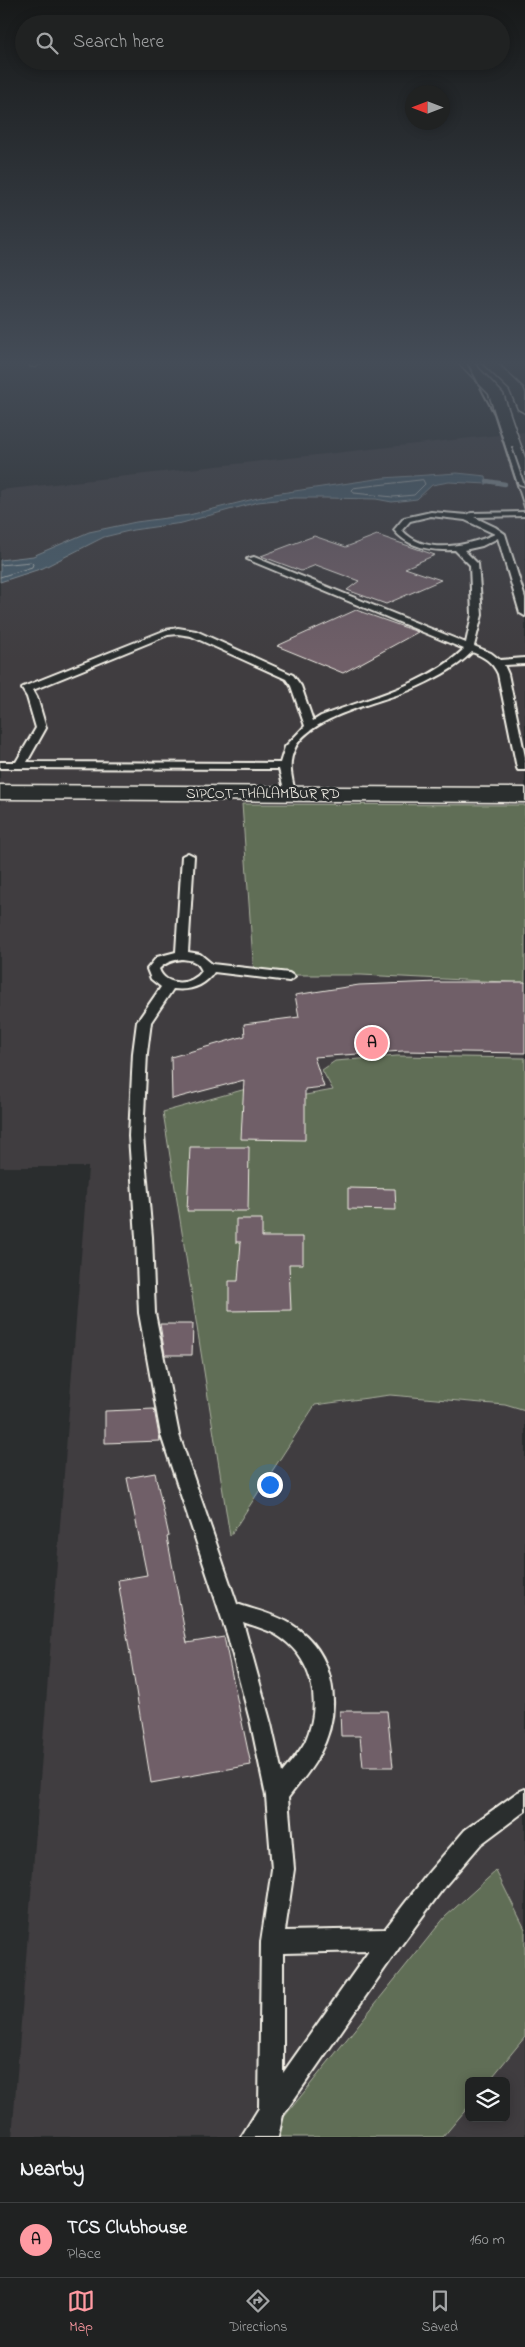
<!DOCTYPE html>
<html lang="en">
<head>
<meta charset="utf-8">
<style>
  :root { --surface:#202222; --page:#282a2a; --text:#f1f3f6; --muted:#a2a4a5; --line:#3d3f40; --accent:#ff9aa2 }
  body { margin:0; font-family:"Indie Flower",sans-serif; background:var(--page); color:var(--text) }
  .controls { position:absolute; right:15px; bottom:15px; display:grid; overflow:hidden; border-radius:8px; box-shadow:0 2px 12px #0003 }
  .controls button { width:45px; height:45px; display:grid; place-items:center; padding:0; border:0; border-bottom:1px solid var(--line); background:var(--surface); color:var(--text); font:25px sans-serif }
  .compass { position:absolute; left:405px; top:85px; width:45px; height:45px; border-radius:50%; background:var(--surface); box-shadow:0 2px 12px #0003; rotate:270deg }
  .you { position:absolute; left:269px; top:1484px; width:18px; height:18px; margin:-12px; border:4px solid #fff; border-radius:50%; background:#1a73e8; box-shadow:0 0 0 8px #1a73e833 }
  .badge { display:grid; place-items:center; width:32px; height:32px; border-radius:50%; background:var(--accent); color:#111; font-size:16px; font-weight:700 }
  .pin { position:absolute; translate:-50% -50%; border:2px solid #fff; box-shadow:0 1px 5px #0006 }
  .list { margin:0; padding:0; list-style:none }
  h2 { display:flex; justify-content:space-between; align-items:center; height:65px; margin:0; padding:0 20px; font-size:21px }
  h2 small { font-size:16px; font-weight:400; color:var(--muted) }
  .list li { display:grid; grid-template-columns:32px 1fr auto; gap:15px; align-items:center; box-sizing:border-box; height:75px; padding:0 20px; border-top:1px solid var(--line) }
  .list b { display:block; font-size:19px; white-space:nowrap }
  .list p { margin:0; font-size:16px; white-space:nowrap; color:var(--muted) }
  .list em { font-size:16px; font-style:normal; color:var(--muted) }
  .icon { flex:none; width:28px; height:28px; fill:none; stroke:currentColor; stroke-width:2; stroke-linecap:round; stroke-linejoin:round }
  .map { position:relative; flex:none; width:525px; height:2137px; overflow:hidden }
  .search { position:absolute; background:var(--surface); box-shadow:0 2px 12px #0003; left:15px; right:15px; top:15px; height:55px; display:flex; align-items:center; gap:12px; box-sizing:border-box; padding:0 18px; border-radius:28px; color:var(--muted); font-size:19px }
  .sheet { height:140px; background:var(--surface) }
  nav { display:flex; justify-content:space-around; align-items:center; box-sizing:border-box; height:70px; border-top:1px solid var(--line); background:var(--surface); font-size:14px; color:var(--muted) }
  nav a { display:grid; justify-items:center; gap:2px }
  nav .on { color:var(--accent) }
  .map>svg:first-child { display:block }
</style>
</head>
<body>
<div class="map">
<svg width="525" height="2137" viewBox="0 0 525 2137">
  <rect width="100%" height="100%" fill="#2a2d2e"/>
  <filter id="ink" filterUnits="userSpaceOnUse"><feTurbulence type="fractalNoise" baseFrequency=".02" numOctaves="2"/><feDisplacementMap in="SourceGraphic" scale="10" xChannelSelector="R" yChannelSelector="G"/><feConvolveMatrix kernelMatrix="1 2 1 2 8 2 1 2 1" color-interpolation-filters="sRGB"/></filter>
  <g filter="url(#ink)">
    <path fill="#3f3c3f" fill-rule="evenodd" d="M525,432V2137H12L88,1167H0V490ZM469,2081H506V2118H469Z"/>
    <g fill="#616e56" stroke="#aab09f">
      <polygon points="242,804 525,805 525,983 361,975 254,975"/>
      <polygon points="397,1056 525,1058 525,1411 505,1405 390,1395 315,1405 230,1536 163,1112 271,1082 289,1098 333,1090 322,1070 335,1061"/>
      <polygon points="496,1871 525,1929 525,2037 489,2081 469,2081 469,2106 443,2137 268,2137 445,1917"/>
    </g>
    <polygon fill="#4b606e" stroke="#8f9a9f" points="457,473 486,476 487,484 449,482 432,485 417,499 392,502 376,499 325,498 294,498 258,502 182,523 133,530 104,537 43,568 0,582 0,560 33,556 89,532 136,522 189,515 274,494 383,478"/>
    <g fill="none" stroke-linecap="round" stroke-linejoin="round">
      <g stroke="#b0b7b7" stroke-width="1">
        <polygon points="423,480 425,484 414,495 393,497 354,493 352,490 354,488"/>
        <polyline points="0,565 31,562 33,564 32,567 0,577"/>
      </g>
      <polyline stroke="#8f9a9f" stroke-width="4.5" points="487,481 505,484"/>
    </g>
    <g fill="#6f5e68" stroke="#f4f1e8">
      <polygon points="377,535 435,555 405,568 441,580 386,604 347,590 359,581 316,565 301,571 261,556 314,536 346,547"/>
      <polygon points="356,610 418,632 343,673 277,646"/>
      <polygon points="438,982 525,982 525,1053 403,1051 314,1057 324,1087 305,1089 305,1140 241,1139 244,1080 172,1099 171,1057 245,1036 244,1024 299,1017 295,995 359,985"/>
      <polygon points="190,1147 249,1147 248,1211 187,1211"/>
      <polygon points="348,1188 395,1189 396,1210 348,1209"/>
      <polygon points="236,1219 262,1219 262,1237 303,1237 303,1264 289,1264 291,1310 229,1311 229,1281 238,1281 241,1242 236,1242"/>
      <polygon points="160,1324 193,1324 192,1355 165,1355"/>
      <polygon points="154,1409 160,1441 105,1443 105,1411"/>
      <polygon points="155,1473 169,1536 167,1537 187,1643 224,1637 251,1765 151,1783 118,1580 147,1575 127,1478"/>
      <polygon points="340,1711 387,1711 393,1767 363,1767 360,1736 341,1736"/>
    </g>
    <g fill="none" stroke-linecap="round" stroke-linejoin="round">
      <defs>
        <g id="lane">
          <path d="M431,512L467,515L471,513L525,512V516L474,517L495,527L505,534L525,598V616L520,613L498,538L482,546L464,550L478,564L482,615L474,646L491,653L500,660L525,658V664L504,665L508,674L525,757V770H518L517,768L498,674C492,661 484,657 472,652C454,670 432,680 410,690C378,703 311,716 295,748C287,764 292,777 295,793L290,796L285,793L279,769L0,768V762H16L36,728L27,697L22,689L23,687L166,630L178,628L196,631L293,675L301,686L313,721L321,716C368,698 427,685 464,649L247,559L254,557L466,643L472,615L470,565L455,550C432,551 408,548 394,530L404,518ZM431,516L465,520L495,534C467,546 425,556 402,530L410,521ZM178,634L191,636L286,679L291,686L305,726L285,747L280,763L27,762L46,728L37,697L33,690L168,635Z"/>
          <path d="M188,853L194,856L188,952L200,954L212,964L289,973L295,977L289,981L214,972C205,986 190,991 173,989L151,1022L147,1053L143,1136L152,1237L155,1313L179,1435L237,1604C254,1610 275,1614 291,1624C336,1652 344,1710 319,1755C311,1771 298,1784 288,1798L294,1869L285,1931L385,1929L429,1872L465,1830L518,1792L525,1789V1811L481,1844L445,1886L399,1948L283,2115L278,2137H241L259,2108L261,1942L272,1869L266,1796L251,1724L228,1637L161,1435L139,1313L136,1237L129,1136L133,1053L137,1022L161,987L151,979L147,969L157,957L176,952L182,856ZM182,959C192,960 198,961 202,971C192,986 165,987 159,969C166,962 173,960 182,959ZM243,1622C254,1626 265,1629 275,1634C313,1656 323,1703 305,1742C299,1753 290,1763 282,1773L271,1724ZM369,1951L283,2073V1953Z"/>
        </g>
        <polygon id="street" points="28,361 42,361 42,363 35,367 30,366"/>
        <g id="secondary">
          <polygon points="457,361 472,361 503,394 525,458 525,486 519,484 517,481 489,394"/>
          <polygon points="480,361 495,361 523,388 525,393 525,413 518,409 510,390"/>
          <polygon points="0,785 525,788 525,802 0,799"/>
        </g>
      </defs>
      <use href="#lane" stroke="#f4f1e8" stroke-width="4"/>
      <use href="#street" stroke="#f4f1e8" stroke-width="3"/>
      <use href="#secondary" stroke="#f4f1e8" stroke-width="3"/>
      <use href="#lane" fill="#2a2d2e" fill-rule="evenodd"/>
      <use href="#street" fill="#2a2d2e" fill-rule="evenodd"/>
      <use href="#secondary" fill="#2a2d2e" fill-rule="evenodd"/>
      <g stroke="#f4f1e8" stroke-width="2">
        <polyline points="466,361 494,414 525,510"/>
        <polyline points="512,447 525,485"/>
      </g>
    </g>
  </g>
  <linearGradient id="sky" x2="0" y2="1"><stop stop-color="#171919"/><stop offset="0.55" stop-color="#444c57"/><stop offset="1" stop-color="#444c57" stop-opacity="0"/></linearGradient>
  <rect width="525" height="660" fill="url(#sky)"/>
  <g text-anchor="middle" stroke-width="5" stroke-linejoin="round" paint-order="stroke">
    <g font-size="15" fill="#f4f1e8" stroke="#2a2d2e">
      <text x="263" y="798">SIPCOT-THALAMBUR RD</text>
    </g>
  </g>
</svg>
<div class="controls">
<button><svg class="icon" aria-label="layers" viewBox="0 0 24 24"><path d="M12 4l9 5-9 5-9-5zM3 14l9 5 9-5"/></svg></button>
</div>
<svg class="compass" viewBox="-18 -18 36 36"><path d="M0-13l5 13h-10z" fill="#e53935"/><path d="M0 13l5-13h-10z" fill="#a2a4a5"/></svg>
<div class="you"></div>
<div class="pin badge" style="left:372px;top:1043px">A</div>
<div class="search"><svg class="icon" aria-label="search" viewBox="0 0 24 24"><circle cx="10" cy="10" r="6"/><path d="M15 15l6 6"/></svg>Search here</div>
</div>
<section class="sheet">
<h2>Nearby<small></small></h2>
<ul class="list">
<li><span class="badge">A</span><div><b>TCS Clubhouse</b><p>Place</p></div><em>160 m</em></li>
</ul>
</section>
<nav>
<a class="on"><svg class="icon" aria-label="map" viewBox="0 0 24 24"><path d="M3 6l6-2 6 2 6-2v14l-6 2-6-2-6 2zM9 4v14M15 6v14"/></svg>Map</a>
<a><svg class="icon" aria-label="directions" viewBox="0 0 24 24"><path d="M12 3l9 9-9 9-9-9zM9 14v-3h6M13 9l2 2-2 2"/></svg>Directions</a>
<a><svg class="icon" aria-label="saved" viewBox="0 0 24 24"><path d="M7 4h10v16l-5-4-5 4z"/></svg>Saved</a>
</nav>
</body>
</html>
